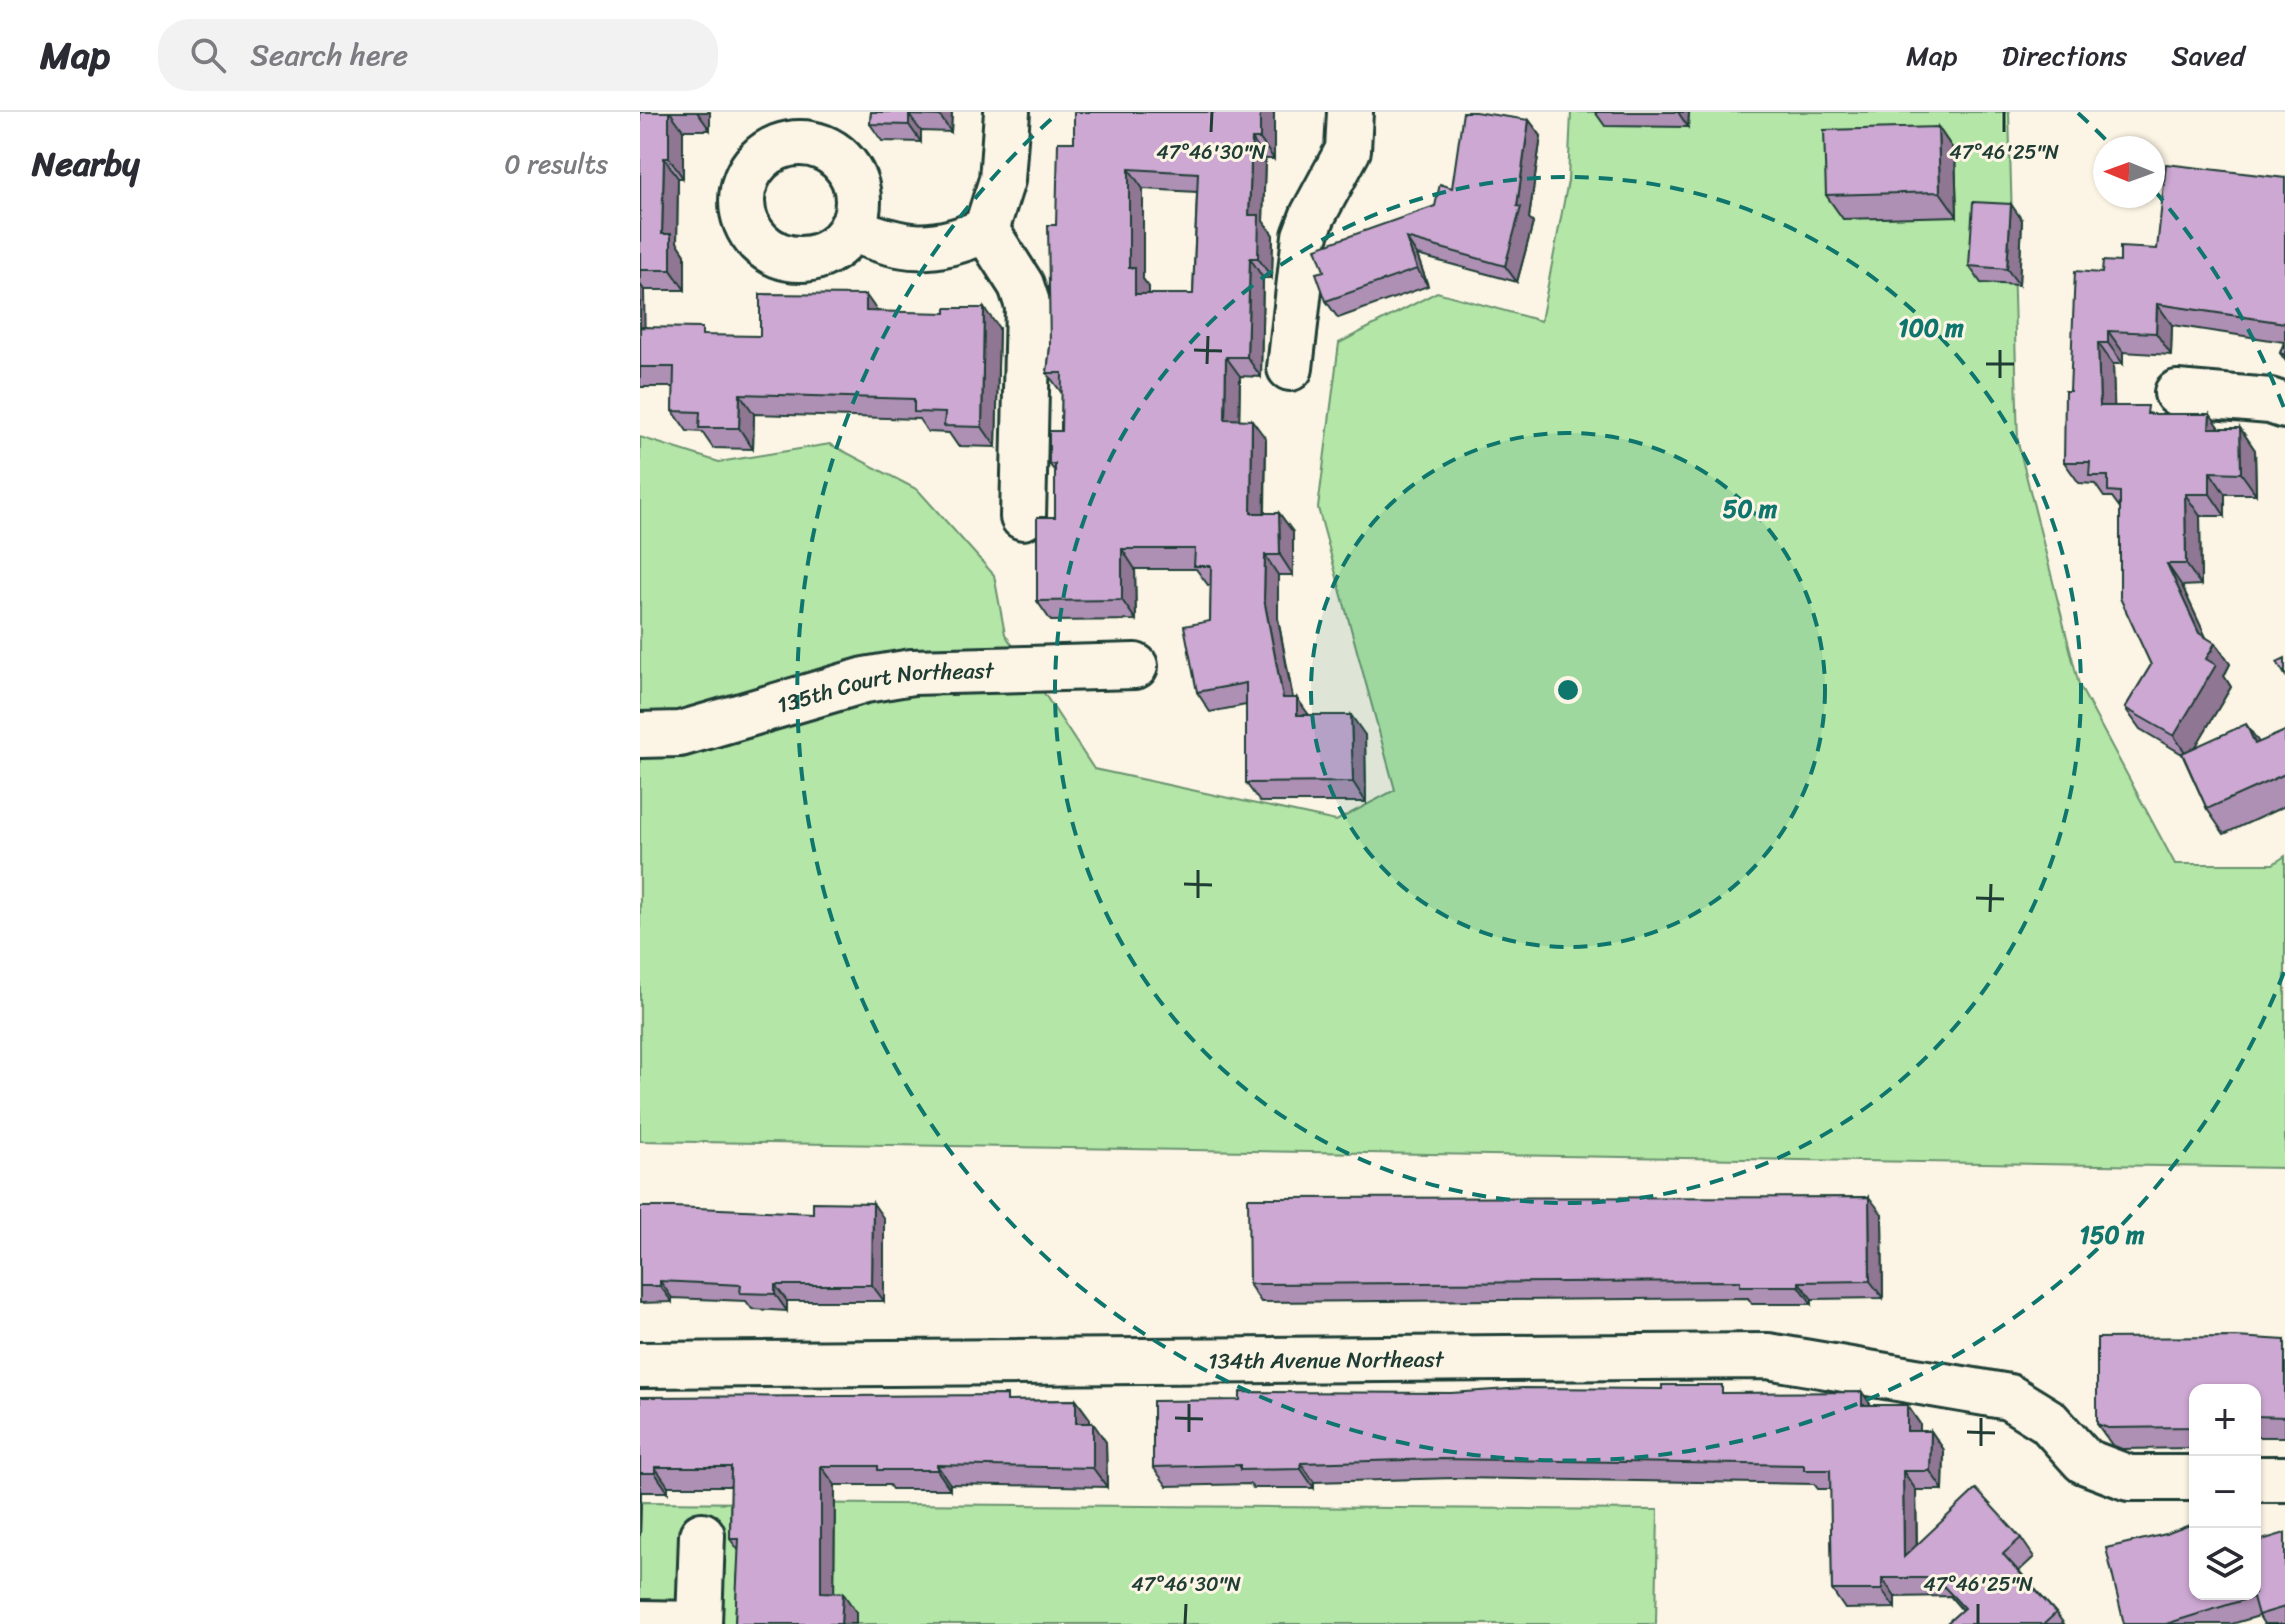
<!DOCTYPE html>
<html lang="en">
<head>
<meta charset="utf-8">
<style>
  :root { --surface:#fff; --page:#f2f2f3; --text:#2b2b33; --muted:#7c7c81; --line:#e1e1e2 }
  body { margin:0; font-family:Sriracha,sans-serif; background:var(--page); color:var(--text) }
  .controls { position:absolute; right:24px; bottom:24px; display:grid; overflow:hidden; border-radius:16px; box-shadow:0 2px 6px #0004 }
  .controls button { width:72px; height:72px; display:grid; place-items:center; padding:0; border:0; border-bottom:2px solid var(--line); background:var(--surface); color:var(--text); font:40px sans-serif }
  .compass { position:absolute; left:1453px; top:24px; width:72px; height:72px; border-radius:50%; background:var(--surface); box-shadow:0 2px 6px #0004; rotate:271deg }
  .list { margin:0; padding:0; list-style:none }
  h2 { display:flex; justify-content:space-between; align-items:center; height:104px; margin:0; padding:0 32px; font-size:34px }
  h2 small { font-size:26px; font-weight:400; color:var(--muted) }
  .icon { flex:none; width:44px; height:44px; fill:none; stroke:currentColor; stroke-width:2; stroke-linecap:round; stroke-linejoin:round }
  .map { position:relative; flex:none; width:1645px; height:1512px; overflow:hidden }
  header { display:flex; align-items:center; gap:48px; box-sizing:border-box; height:112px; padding:0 40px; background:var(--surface); border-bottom:2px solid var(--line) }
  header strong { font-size:38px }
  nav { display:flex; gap:44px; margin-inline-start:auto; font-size:28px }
  .search { width:560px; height:72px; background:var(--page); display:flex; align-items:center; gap:20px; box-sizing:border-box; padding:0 28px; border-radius:32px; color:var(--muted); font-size:30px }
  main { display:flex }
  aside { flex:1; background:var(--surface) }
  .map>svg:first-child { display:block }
</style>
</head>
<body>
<header>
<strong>Map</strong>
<div class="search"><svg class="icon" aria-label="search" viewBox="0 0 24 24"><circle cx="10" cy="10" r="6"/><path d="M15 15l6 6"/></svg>Search here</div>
<nav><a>Map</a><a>Directions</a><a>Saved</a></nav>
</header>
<main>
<aside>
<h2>Nearby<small>0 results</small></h2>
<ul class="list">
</ul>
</aside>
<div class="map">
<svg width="1645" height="1512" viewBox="0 0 1645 1512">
  <rect width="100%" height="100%" fill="#fcf5e5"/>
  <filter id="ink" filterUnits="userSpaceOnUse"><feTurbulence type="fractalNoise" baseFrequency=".0125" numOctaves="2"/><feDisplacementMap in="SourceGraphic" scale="16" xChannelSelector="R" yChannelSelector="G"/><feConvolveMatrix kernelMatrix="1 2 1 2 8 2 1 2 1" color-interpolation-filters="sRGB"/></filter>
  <g filter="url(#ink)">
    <g fill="#b3e6a7" stroke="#69926e" stroke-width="2">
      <polygon points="931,0 1369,0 1378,331 1439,573 1535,752 1633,752 1645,744 1645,1056 0,1029 0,325 79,350 190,332 278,378 354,463 365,522 454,657 696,709 755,678 678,396 699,231 797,180 901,209 928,69"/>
      <polygon points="0,1390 1018,1398 1016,1512 0,1512"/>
    </g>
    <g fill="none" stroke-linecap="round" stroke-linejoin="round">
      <defs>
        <g id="minor">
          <circle cx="160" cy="89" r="58"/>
          <path d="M211,117C265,138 292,142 346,118L362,68L367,0"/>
          <polyline points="346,118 381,173 388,194 383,405"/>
          <polyline points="650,256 665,124 673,103 708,38 710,0"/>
          <polyline points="1537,281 1630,289 1645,294"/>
          <path id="s1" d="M0,623L40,622L225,568L272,560L495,554"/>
          <path id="s2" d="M0,1253L1128,1244L1369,1285L1408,1309L1444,1349L1489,1366H1555"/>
          <polyline points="1615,1367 1645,1367"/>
          <polyline points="0,1511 59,1512"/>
          <polyline points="59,1511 62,1423"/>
        </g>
      </defs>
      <use href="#minor" stroke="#1f3d34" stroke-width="50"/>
      <use href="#minor" stroke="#fcf5e5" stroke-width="44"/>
    </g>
    <g fill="#af90b5" stroke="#1f3d34" stroke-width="2" fill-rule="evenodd">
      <polygon points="0,0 70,0 70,18 43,18 43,66 38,66 37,130 45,142 45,178 4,178 4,215 67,224 120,224 237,199 359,216 356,335 318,334 309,321 288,320 279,307 114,302 113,337 73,336 62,320 47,319 33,299 34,275 0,275"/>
      <polygon points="231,0 312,0 311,20 281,19 281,30 242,29 230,12"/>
      <path d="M434,0H634V47H625L623,109L633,123L632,166H623L621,265L600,264L599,308L626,327L625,401H639L653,420V463H638V507L653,586L669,603L725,623L726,690H620L606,671V593L570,600L557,580L570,509L571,473H568L556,457H495L496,508L411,509L397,489L415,405V359L409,352L421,319L422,280H421L407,261L410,235L416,113L434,30ZM503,77L557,80L553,182H509V175L503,167Z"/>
      <polygon points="955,0 1049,0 1048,15 965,14"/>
      <polygon points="889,8 901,24 889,106 893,111 877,170 777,143 788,174 698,206 686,189 684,159 795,94 812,76"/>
      <polygon points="1298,15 1315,40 1317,104 1203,107 1186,83"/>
      <polygon points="1645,66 1645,248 1640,241 1644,230 1532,213 1531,243 1483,240 1483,252 1473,252 1474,294 1580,316 1600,316 1615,338 1616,382 1585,382 1585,404 1560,404 1561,473 1542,474 1566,526 1575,531 1590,552 1584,564 1591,575 1555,635 1619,631 1645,619 1645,694 1584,722 1567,697 1542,642 1500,617 1485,596 1511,553 1480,396 1472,385 1464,385 1455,372 1439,371 1424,350 1430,279 1462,161 1480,150 1517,137"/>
      <polygon points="1382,108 1379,173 1341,171 1329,154"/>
      <polygon points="0,1095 244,1107 244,1189 147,1189 147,1199 112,1197 106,1189 32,1186 32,1190 0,1191"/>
      <polygon points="1242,1102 1243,1186 1172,1187 1172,1192 1112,1192 1108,1186 621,1190 609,1172"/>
      <polygon points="1645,1228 1645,1325 1615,1325 1615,1278 1555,1278 1555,1336 1482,1337 1472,1333 1457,1312"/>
      <polygon points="811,1281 1087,1281 1231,1293 1267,1293 1280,1312 1280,1319 1291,1319 1304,1338 1303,1378 1276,1378 1277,1433 1381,1426 1394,1445 1379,1459 1416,1501 1424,1512 1306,1512 1322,1498 1310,1484 1255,1485 1255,1496 1205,1497 1192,1478 1191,1377 1178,1377 1174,1372 814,1366 674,1370 674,1376 613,1376 610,1372 527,1374 513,1355 600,1288"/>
      <polygon points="0,1285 372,1289 436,1288 450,1307 450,1311 466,1330 467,1375 310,1372 310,1377 252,1377 249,1373 195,1373 194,1480 216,1500 216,1512 95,1512 99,1439 90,1427 91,1374 28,1374 28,1380 1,1380 0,1424"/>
      <polygon points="1645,1421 1645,1512 1624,1512 1619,1504 1592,1512 1484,1512 1555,1482"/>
    </g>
    <g fill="#8f7693" stroke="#1f3d34" stroke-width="2">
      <polygon points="29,0 30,0 43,18 43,66 29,46"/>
      <polygon points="57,0 70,0 70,18"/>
      <polygon points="300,0 312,0 311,20 300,4"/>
      <polygon points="620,0 634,0 634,47 620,27"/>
      <polygon points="1038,0 1049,0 1048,15"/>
      <polygon points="269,3 281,19 281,30 269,13"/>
      <polygon points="889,8 901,24 889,106 893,111 877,170 865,154 877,94"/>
      <polygon points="1298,15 1315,40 1317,104 1300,80"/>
      <polygon points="612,27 625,47 623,109 633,123 632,166 618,146 609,103"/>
      <polygon points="24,46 38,66 37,130 45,142 45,178 31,158 22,122"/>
      <polygon points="489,57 503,77 503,167 509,175 509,202 495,182 489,156"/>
      <polygon points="1371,92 1382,108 1379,173 1367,157"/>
      <polygon points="766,126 777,143 788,174 777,157"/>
      <polygon points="610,146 623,166 621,265 607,245"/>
      <polygon points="0,172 4,178 5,235 0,229"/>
      <polygon points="226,183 240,203 226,199"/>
      <polygon points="1517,192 1532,213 1531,243 1516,221"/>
      <polygon points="344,196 359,216 356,335 342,315"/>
      <polygon points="1468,219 1483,240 1483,252 1468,231"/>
      <polygon points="1458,231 1473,252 1475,315 1460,294"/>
      <polygon points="586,245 600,264 599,327 585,307"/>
      <polygon points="100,282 114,302 113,337 99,316"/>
      <polygon points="1570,302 1585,323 1569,316"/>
      <polygon points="612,308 626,327 624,420 611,401"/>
      <polygon points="1600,316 1615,338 1616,382 1601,361"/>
      <polygon points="1570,360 1585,382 1585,404 1570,382"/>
      <polygon points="1545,382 1560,404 1561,473 1546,452"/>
      <polygon points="639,401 653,420 653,463 640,443"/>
      <polygon points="482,437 495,457 496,508 482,488"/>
      <polygon points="625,443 638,463 638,507 656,606 643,586 624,487"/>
      <polygon points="1527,452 1542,474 1572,538 1575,531 1590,552 1584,564 1591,575 1549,646 1534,624 1559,521"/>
      <polygon points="657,586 671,606 657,603"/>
      <polygon points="711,603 725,623 726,690 713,670"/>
      <polygon points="1606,612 1623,636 1615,632"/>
      <polygon points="1229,1085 1242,1102 1243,1186 1230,1169"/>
      <polygon points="233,1091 244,1107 244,1189 232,1173"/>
      <polygon points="20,1169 32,1186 32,1190 20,1174"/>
      <polygon points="1159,1170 1172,1187 1172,1192 1159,1174"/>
      <polygon points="135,1173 147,1189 147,1199 135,1182"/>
      <polygon points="1222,1280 1235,1299 1222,1293"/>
      <polygon points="436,1288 450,1307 450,1330 436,1311"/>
      <polygon points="1267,1293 1280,1312 1280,1338 1267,1319"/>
      <polygon points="453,1311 466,1330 467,1375 453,1356"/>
      <polygon points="1291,1319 1304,1338 1303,1378 1290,1359"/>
      <polygon points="661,1351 674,1370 674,1376 661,1357"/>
      <polygon points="297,1353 310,1372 310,1377 297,1358"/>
      <polygon points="181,1354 195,1373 194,1499 181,1480"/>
      <polygon points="15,1355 28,1374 28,1380 15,1361"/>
      <polygon points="1263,1359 1276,1378 1277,1464 1264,1445"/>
      <polygon points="0,1378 1,1380 0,1424"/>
      <polygon points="1242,1466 1255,1485 1255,1496 1242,1478"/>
      <polygon points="203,1481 216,1500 216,1512 201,1512"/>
    </g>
    <g fill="#cca8d2" stroke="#1f3d34" stroke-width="2" fill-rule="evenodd">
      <polygon points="0,0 29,0 29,46 24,46 22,122 31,122 31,158 0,158"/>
      <polygon points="231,0 300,0 300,4 269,3 269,13 230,12"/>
      <path d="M434,0H620V27H612L609,103H619L618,146H610L607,245H586L585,307L612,308L611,401H639L640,443H625L624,487L643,586H657V603H711L713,670L606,671V571L557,580L544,514L570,509L571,454H554L555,437H482V488L397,489V405H415V352H409V319H421L422,261H407L410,235L408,113H416L418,30H434ZM489,57L558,61L553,182H495V156H489Z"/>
      <polygon points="823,0 835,0 889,8 877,94 881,95 865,154 766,126 777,157 686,189 676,161 684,159 676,136 795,94 800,72 812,76"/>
      <polygon points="1298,15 1300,80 1186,83 1184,18"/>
      <polygon points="1526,52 1645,66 1645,211 1517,192 1516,221 1468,219 1468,231 1458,231 1460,294 1508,294 1507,302 1570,302 1569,316 1600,316 1601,361 1570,360 1570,382 1545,382 1546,452 1527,452 1559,521 1575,531 1566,547 1576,553 1534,624 1485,596 1511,553 1480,486 1480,380 1468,379 1468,364 1449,364 1450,350 1424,350 1425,279 1430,279 1435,159 1462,161 1463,149 1480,150 1480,135 1517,137"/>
      <polygon points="1333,90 1371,92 1367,157 1329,154"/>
      <polygon points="120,182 226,183 226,199 306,201 306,196 344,196 342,315 304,314 305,301 274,300 274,287 100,282 99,316 59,316 60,300 33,299 34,255 0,255 0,215 62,216 62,223 120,224"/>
      <polygon points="1645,229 1645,243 1640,241"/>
      <polygon points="1645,546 1645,563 1637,550"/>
      <polygon points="1606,612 1615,632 1645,619 1645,662 1567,697 1542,641"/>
      <polygon points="1229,1085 1230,1169 1159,1170 1159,1174 1100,1174 1100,1169 609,1172 608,1086"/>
      <polygon points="173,1090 233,1091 232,1173 135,1173 135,1182 100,1181 101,1173 20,1169 20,1174 0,1174 0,1095 33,1095 173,1101"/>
      <polygon points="1596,1225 1645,1228 1645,1305 1615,1304 1615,1278 1555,1278 1555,1315 1468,1316 1457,1312 1457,1226"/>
      <polygon points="1022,1273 1082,1273 1082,1281 1222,1280 1222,1293 1267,1293 1267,1319 1291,1319 1290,1359 1263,1359 1264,1445 1336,1377 1381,1426 1363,1442 1416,1501 1404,1512 1306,1512 1324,1496 1296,1466 1242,1466 1242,1478 1192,1478 1190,1358 1164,1358 1164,1353 801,1347 661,1351 661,1357 600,1358 600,1353 513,1355 513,1289 600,1288 600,1280 811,1281 883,1276 1022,1277"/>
      <polygon points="367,1283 367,1289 436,1288 436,1311 453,1311 453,1356 297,1353 297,1358 238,1358 238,1354 181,1354 181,1480 203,1481 201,1512 95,1512 99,1427 90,1427 91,1355 15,1355 15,1361 0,1361 0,1285"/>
      <polygon points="1555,1411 1555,1482 1615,1482 1615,1430 1645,1421 1645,1495 1618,1503 1613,1485 1526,1512 1484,1512 1466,1436 1526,1422"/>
    </g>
  </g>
  <path fill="none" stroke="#1f3d34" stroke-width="3" d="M571,20L572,0M1364,20V0M554,238L582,239M567,252L568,224M1346,252H1374M1360,266V238M544,772L572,773M558,786V758M1336,786L1364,787M1350,800L1351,772M535,1306L563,1307M549,1320V1292M1327,1320L1355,1321M1341,1334V1306M545,1512L546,1492M1338,1512V1492"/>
  <circle cx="928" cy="578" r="257" fill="#0f766e" fill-opacity=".12"/>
  <g fill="none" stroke="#0f766e" stroke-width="4" stroke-dasharray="14 10">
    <circle cx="928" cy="578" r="257"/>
    <circle cx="928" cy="578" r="513"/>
    <path d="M1644 860A770 770 0 1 1 418 1M1438 1A770 770 0 0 1 1472 34M1514 78A770 770 0 0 1 1644 296"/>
  </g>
  <g text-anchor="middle" stroke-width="6" stroke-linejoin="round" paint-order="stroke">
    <g font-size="22" fill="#1f3d34" stroke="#fcf5e5">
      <text dy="8" stroke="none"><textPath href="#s1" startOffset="252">135th Court Northeast</textPath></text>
      <text dy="8" stroke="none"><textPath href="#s2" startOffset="686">134th Avenue Northeast</textPath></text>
    </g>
  </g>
  <g font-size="20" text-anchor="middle" fill="#1f3d34" stroke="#fcf5e5" stroke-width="6" stroke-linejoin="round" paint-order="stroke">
    <text x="571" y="47">47°46'30"N</text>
    <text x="1364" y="47">47°46'25"N</text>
    <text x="546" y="1479">47°46'30"N</text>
    <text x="1338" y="1479">47°46'25"N</text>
  </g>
  <circle cx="928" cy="578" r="12" fill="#0f766e" stroke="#fcf5e5" stroke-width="4"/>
  <g font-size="24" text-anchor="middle" font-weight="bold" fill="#0f766e" stroke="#fcf5e5" stroke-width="6" stroke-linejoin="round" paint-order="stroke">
    <text x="1291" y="224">100 m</text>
    <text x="1110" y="405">50 m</text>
    <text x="1472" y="1131">150 m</text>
  </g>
</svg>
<div class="controls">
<button>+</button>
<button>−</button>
<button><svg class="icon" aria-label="layers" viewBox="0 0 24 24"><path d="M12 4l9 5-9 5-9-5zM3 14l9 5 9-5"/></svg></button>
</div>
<svg class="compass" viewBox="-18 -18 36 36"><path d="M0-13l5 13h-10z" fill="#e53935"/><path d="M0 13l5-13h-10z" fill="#7c7c81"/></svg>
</div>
</main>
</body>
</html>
